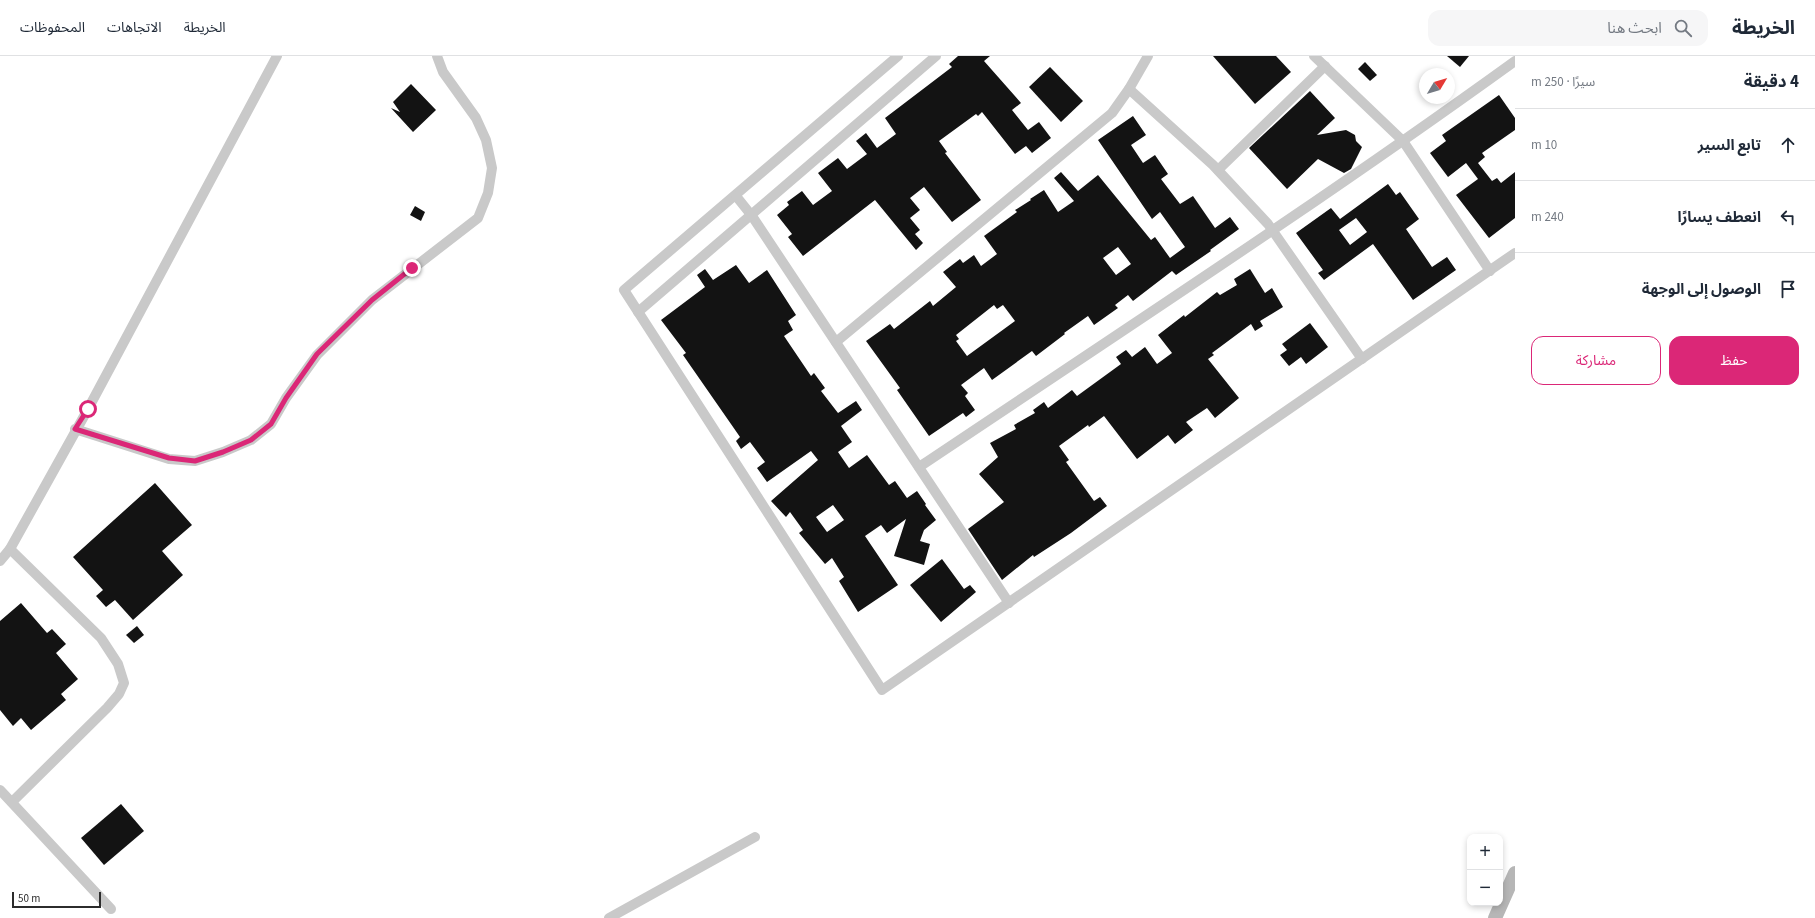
<!DOCTYPE html>
<html lang="ar">
<head>
<meta charset="utf-8">
<style>
  :root { --surface:#fff; --page:#f6f6f7; --text:#1f2937; --muted:#747a83; --line:#e0e1e3; --accent:#db2777 }
  body { margin:0; font-family:"Source Sans 3","Noto Sans Arabic",sans-serif; background:var(--page); color:var(--text); direction:rtl }
  .controls { position:absolute; right:12px; bottom:12px; display:grid; overflow:hidden; border-radius:8px; box-shadow:0 2px 6px #0003 }
  .controls button { width:36px; height:36px; display:grid; place-items:center; padding:0; border:0; border-bottom:1px solid var(--line); background:var(--surface); color:var(--text); font:20px sans-serif }
  .compass { position:absolute; left:1419px; top:12px; width:36px; height:36px; border-radius:50%; background:var(--surface); box-shadow:0 2px 6px #0003; rotate:52deg }
  .scale { position:absolute; left:12px; bottom:10px; width:89px; box-sizing:border-box; padding-left:4px; border:2px solid #2c2c2c; border-top:0; font-size:11px; line-height:14px; white-space:nowrap; color:#2c2c2c; -webkit-text-stroke:3px #fff; paint-order:stroke }
  .stop { position:absolute; width:12px; height:12px; margin:-9px; border:3px solid #db2777; border-radius:50%; background:#fff }
  .stop.end { background:#db2777; border-color:#fff; box-shadow:0 1px 4px #0008 }
  .list { margin:0; padding:0; list-style:none }
  h2 { display:flex; justify-content:space-between; align-items:center; height:52px; margin:0; padding:0 16px; font-size:17px }
  h2 small { font-size:13px; font-weight:400; color:var(--muted) }
  .list li { display:grid; grid-template-columns:26px 1fr auto; gap:12px; align-items:center; box-sizing:border-box; height:72px; padding:0 16px; border-top:1px solid var(--line) }
  .list b { display:block; font-size:15px; white-space:nowrap }
  .list em { font-size:13px; font-style:normal; color:var(--muted) }
  .actions { display:flex; gap:8px; padding:12px 16px }
  .actions a { flex:1; padding:9px 0; border:1px solid var(--accent); border-radius:12px; text-align:center; font-size:14px; color:var(--accent) }
  .actions .main { background:var(--accent); color:#fff }
  .icon { flex:none; width:22px; height:22px; fill:none; stroke:currentColor; stroke-width:2; stroke-linecap:round; stroke-linejoin:round }
  .map { position:relative; flex:none; width:1515px; height:862px; overflow:hidden; direction:ltr }
  header { display:flex; align-items:center; gap:24px; box-sizing:border-box; height:56px; padding:0 20px; background:var(--surface); border-bottom:1px solid var(--line) }
  header strong { font-size:19px }
  nav { display:flex; gap:22px; margin-inline-start:auto; font-size:14px }
  .search { width:280px; height:36px; background:var(--page); display:flex; align-items:center; gap:10px; box-sizing:border-box; padding:0 14px; border-radius:12px; color:var(--muted); font-size:15px }
  main { display:flex }
  aside { flex:1; background:var(--surface) }
  .map>svg:first-child { display:block }
</style>
</head>
<body>
<header>
<strong>الخريطة</strong>
<div class="search"><svg class="icon" aria-label="search" viewBox="0 0 24 24"><circle cx="10" cy="10" r="6"/><path d="M15 15l6 6"/></svg>ابحث هنا</div>
<nav><a>الخريطة</a><a>الاتجاهات</a><a>المحفوظات</a></nav>
</header>
<main>
<aside>
<h2>4 دقيقة<small>سيرًا · 250 m</small></h2>
<ul class="list">
<li><svg class="icon" aria-label="ahead" viewBox="0 0 24 24"><path d="M12 20V5M6 11l6-6 6 6"/></svg><div><b>تابع السير</b></div><em>10 m</em></li>
<li><svg class="icon" aria-label="left" viewBox="0 0 24 24"><path d="M17 20v-9H6M10 6l-5 5 5 5"/></svg><div><b>انعطف يسارًا</b></div><em>240 m</em></li>
<li><svg class="icon" aria-label="arrive" viewBox="0 0 24 24"><path d="M6 21V4h12l-3 4 3 4H6"/></svg><div><b>الوصول إلى الوجهة</b></div></li>
</ul>
<div class="actions"><a class="main">حفظ</a><a>مشاركة</a></div>
</aside>
<div class="map">
<svg width="1515" height="862" viewBox="0 0 1515 862">
  <rect width="100%" height="100%" fill="#fff"/>
  <g fill="#131313" fill-rule="evenodd">
    <polygon points="958,0 990,0 984,5 1021,47 1012,54 1028,74 1039,66 1051,82 1032,97 1026,90 1015,98 982,56 978,60 976,58 939,85 947,96 945,97 981,144 952,166 924,131 910,142 920,154 910,162 920,174 915,178 923,187 916,194 875,144 803,200 788,181 792,178 777,159 789,149 787,146 802,135 813,149 832,135 818,117 838,102 847,113 867,98 856,85 866,77 877,92 896,78 885,62 952,11 949,8"/>
    <polygon points="1213,0 1276,0 1291,16 1255,48"/>
    <polygon points="1447,0 1469,0 1460,11"/>
    <polygon points="1365,6 1377,19 1370,25 1358,13"/>
    <polygon points="1050,11 1083,45 1061,66 1029,31"/>
    <polygon points="411,28 436,54 413,76 391,52 400,56 393,46"/>
    <polygon points="1310,35 1335,62 1317,79 1346,74 1355,79 1356,85 1362,91 1351,113 1344,117 1318,103 1287,133 1249,92"/>
    <polygon points="1499,39 1515,62 1515,74 1482,97 1485,101 1478,107 1492,125 1497,122 1501,127 1515,116 1515,162 1489,182 1456,139 1478,123 1466,107 1448,121 1430,97 1446,85 1442,79"/>
    <path d="M1133,60L1146,79L1131,89L1143,107L1155,99L1168,118L1161,123L1180,148L1193,140L1215,172L1230,161L1239,173L1210,194L1211,195L1176,219L1172,215L1133,245L1128,239L1115,249L1118,252L1094,269L1088,260L1064,277L1065,278L1036,300L1032,295L992,324L984,312L961,329L968,337L965,340L975,354L966,361L963,357L929,380L897,334L900,332L866,285L890,268L894,273L930,245L933,250L956,231L943,216L960,203L963,207L974,199L981,210L997,198L984,180L1017,156L1015,154L1031,144L1030,143L1044,134L1058,156L1074,145L1054,122L1061,116L1078,135L1098,119L1151,184L1155,181L1170,202L1185,191L1160,156L1152,163L1098,84ZM1118,191L1131,208L1116,219L1103,202ZM994,249L997,253L1003,249L1015,265L967,300L956,285L959,283L956,279Z"/>
    <path d="M1388,128L1396,139L1400,136L1419,163L1406,173L1432,211L1447,201L1456,214L1413,244L1373,188L1324,224L1318,217L1323,214L1296,177L1331,152L1340,163ZM1356,162L1367,176L1350,189L1339,174Z"/>
    <polygon points="415,150 425,156 421,165 410,159"/>
    <path d="M736,209L749,227L767,214L796,259L788,265L793,274L784,280L811,320L814,317L825,332L821,335L838,357L856,345L862,354L841,370L852,386L838,396L849,412L867,399L889,429L895,425L907,442L917,435L926,448L925,449L936,464L924,474L920,485L930,488L924,509L894,500L906,463L887,477L881,469L865,480L898,529L858,556L839,525L844,521L832,502L825,508L799,477L803,474L790,456L786,461L771,445L818,404L811,395L767,426L757,412L765,406L750,386L741,393L736,385L740,381L683,299L686,297L661,264L705,231L697,219L705,213L713,224ZM833,449L844,464L827,476L816,461Z"/>
    <polygon points="1250,213 1265,237 1272,232 1283,251 1260,265 1263,270 1255,275 1251,268 1212,297 1214,299 1208,303 1239,342 1215,362 1207,352 1186,366 1193,374 1175,388 1168,379 1137,403 1104,360 1089,371 1088,369 1059,390 1069,404 1066,406 1094,445 1100,441 1107,450 1071,477 1034,501 1033,499 1002,524 968,473 1004,446 979,418 998,401 990,387 1016,373 1014,369 1035,357 1033,354 1044,346 1048,352 1072,334 1077,340 1121,308 1116,301 1126,294 1132,301 1145,291 1157,308 1172,297 1158,279 1184,259 1185,261 1217,236 1220,239 1237,229 1234,223"/>
    <polygon points="1310,267 1328,291 1306,308 1301,301 1289,310 1280,299 1287,294 1282,288"/>
    <polygon points="155,427 192,469 162,495 183,519 133,564 115,544 106,551 96,540 103,534 73,501"/>
    <polygon points="942,503 964,533 970,529 976,536 941,566 910,529"/>
    <polygon points="21,547 47,577 52,573 66,588 56,597 78,623 61,638 66,644 31,674 21,662 13,670 0,654 0,565"/>
    <polygon points="137,570 144,579 134,587 126,579"/>
    <polygon points="121,748 144,775 104,809 81,782"/>
  </g>
  <g fill="none" stroke-linecap="round" stroke-linejoin="round">
    <g stroke="#c9c9c9" stroke-width="10">
      <polyline points="898,0 624,234 882,634 1515,197"/>
      <polyline points="1314,0 1403,85 1490,215"/>
      <polyline points="1129,33 1213,109 1268,168 1362,303"/>
      <polyline points="1218,114 1325,10"/>
      <polyline points="736,140 752,160 1009,547"/>
      <polyline points="638,256 936,0"/>
      <polyline points="836,286 1112,57 1129,33 1148,0"/>
      <polyline points="75,373 169,403 195,405 223,396 251,384 271,368 286,342 317,299 372,244 478,162 488,137 492,112 486,84 476,62 443,16 437,0"/>
      <path d="M919,411C1119,277 1320,146 1515,5"/>
      <polyline points="10,493 101,582 118,608 124,627 119,638 107,652 12,746"/>
      <polyline points="0,505 10,493 88,353 277,0"/>
      <polyline points="0,734 111,853"/>
      <polyline points="609,862 755,781"/>
    </g>
    <polyline stroke="#b6b6b6" stroke-width="14" points="1495,862 1515,817"/>
  </g>
  <g fill="none" stroke-linecap="round" stroke-linejoin="round">
    <polyline stroke="#db2777" stroke-width="5" points="88,353 75,373 169,402 195,405 223,396 251,384 271,368 286,342 317,298 372,244 412,212"/>
  </g>
</svg>
<div class="controls">
<button>+</button>
<button>−</button>
</div>
<svg class="compass" viewBox="-18 -18 36 36"><path d="M0-13l5 13h-10z" fill="#e53935"/><path d="M0 13l5-13h-10z" fill="#747a83"/></svg>
<div class="scale">50 m</div>
<div class="stop" style="left:88px;top:353px"></div>
<div class="stop end" style="left:412px;top:212px"></div>
</div>
</main>
</body>
</html>
